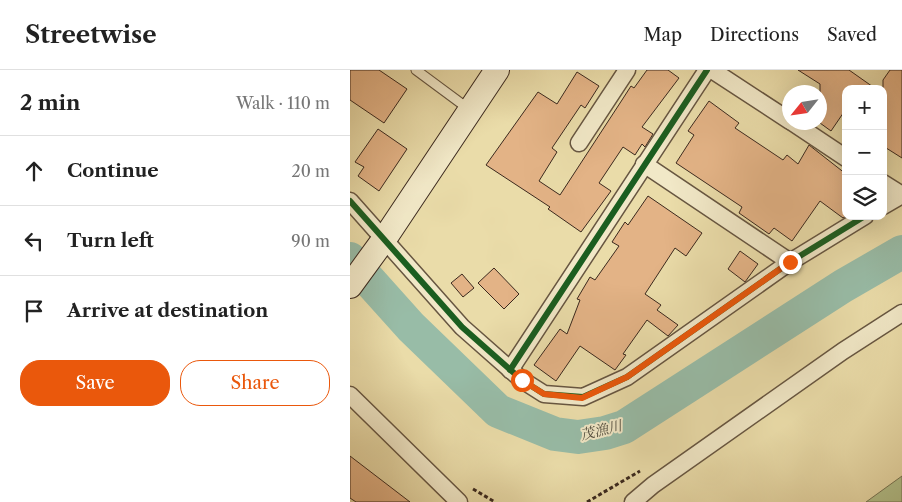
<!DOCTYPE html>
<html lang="en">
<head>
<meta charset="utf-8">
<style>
  :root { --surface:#fff; --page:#f6f6f6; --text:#222; --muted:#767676; --line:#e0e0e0; --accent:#ea580c }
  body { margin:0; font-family:"Libre Caslon Text","Noto Serif JP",serif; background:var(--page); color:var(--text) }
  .controls { position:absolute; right:15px; top:15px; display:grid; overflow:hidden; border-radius:10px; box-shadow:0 5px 20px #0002 }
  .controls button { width:45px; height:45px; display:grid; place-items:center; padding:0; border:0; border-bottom:1px solid var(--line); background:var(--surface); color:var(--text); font:25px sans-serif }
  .compass { position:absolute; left:432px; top:15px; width:45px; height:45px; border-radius:50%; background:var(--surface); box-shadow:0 5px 20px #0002; rotate:240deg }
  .stop { position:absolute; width:15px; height:15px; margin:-11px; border:4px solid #ea580c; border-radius:50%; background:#fff }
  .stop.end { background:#ea580c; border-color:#fff; box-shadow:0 1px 5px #0008 }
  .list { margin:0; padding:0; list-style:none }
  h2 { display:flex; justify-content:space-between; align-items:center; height:65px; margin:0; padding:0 20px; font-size:21px }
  h2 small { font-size:16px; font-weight:400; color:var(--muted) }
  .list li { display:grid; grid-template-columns:32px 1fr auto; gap:15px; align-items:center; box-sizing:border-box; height:70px; padding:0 20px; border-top:1px solid var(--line) }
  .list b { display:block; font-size:19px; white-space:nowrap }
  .list em { font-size:16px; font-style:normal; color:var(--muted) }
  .actions { display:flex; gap:10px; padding:15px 20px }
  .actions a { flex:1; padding:11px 0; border:1px solid var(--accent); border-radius:20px; text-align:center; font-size:18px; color:var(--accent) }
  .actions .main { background:var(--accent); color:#fff }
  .icon { flex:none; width:28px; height:28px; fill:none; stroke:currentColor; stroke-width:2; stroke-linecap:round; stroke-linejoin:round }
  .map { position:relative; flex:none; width:552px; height:432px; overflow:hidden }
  header { display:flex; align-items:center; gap:30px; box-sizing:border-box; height:70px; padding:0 25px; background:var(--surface); border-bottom:1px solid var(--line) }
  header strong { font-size:24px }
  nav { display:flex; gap:28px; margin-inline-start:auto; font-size:18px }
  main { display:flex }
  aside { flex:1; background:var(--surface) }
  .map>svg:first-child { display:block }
</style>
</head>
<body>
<header>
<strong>Streetwise</strong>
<nav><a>Map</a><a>Directions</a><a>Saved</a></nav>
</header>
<main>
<aside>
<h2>2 min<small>Walk · 110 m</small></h2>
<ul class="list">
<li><svg class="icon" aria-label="ahead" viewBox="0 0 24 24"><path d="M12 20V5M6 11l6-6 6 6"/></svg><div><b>Continue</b></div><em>20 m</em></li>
<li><svg class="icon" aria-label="left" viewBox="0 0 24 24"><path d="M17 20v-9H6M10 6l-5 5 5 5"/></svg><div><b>Turn left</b></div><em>90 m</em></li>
<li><svg class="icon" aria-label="arrive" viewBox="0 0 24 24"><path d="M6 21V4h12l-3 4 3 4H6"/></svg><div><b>Arrive at destination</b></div></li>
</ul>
<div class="actions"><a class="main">Save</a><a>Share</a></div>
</aside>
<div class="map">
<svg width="552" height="432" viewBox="0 0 552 432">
  <rect width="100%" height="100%" fill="#eadca9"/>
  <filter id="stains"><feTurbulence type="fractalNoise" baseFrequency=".004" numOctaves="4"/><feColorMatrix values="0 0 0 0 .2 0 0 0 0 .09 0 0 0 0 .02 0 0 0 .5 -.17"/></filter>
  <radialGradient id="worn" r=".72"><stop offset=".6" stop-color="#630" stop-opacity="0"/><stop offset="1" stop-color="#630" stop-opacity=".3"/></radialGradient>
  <polygon fill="#b3c18b" stroke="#777554" points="552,406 552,432 516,432"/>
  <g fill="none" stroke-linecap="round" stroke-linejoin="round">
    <polyline stroke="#98bca7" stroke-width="34" points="0,189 61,257 148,341 205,364 228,367 255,363 274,357 493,216 552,182"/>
  </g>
  <g fill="#e3b386" stroke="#3b291e">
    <polygon points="0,0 29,0 57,19 34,53 0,30"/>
    <polygon points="297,0 318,0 329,8 292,57 303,64 295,77 292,74 285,85 273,77 249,113 261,121 231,162 198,139 200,137 136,95 188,22 207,34 227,2 249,16 235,38 231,35 202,78 207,82 189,111 210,125 272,30 281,16 284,18"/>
    <polygon points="448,0 499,0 526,19 496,19 496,39 481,61 470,53 470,14"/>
    <polygon points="540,0 552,0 552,88 533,76 533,10"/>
    <polygon points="359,31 389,53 385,58 433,90 437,85 448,94 459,75 496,104 496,146 493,148 470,131 442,171 424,158 419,164 389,143 392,137 326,93 344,65 338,61"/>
    <polygon points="28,59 57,79 29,121 8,106 14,97 5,92"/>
    <polygon points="298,126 352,163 336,186 325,178 295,224 311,235 307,240 328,255 318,266 297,250 273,284 276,285 265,300 230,276 206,311 184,295 210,259 217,264 230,230 227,229 240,207 245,210 269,176 262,172 275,152 278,155"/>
    <polygon points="390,181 408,194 395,212 378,199"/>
    <polygon points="144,198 169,224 154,239 128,213"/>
    <polygon points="112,204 124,218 113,227 101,213"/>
    <polygon points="0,386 60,432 6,432 0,428"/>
  </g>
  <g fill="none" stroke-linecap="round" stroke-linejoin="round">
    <defs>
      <polyline id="lane" points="66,0 120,40"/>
      <g id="street">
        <polyline points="362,0 440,51"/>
        <polyline points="442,52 496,88"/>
        <polyline points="229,73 277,0"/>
        <polyline points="294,94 440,192"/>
        <polyline points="533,113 552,125 533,136"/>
        <polyline points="0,131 112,257 172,310 194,324 233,327 277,307 440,192 515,146"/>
        <polyline points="160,300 357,0"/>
        <polyline points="0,325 109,432"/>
        <polyline points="283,432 303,415 493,281 552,243"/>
      </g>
      <polyline id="secondary" points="0,216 35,168 147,0"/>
    </defs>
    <use href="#lane" stroke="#675641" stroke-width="11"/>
    <use href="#street" stroke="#675641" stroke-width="19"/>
    <use href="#secondary" stroke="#3b291e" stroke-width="26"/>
    <g stroke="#3b291e" stroke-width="3" stroke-dasharray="4 2.5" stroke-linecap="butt">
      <polyline points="123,419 145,432"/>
      <polyline points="237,432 290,401"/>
    </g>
    <use href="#lane" stroke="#f1e8c7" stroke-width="9"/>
    <use href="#street" stroke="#f1e8c7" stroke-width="16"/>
    <use href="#secondary" stroke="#f1e8c7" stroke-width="24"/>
    <defs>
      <g id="cycleway">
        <polyline points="0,131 112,257 172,310 194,324 233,327 277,307 440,192 515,146"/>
        <polyline points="160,300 357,0"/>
      </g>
    </defs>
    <use href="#cycleway" stroke="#f1e8c7" stroke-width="9"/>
    <use href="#cycleway" stroke="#1b5e20" stroke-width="6"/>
  </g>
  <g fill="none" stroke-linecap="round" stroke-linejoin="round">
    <polyline stroke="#ea580c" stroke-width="6" points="172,310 194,324 232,328 277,307 440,192"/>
  </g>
  <g text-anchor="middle" stroke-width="4" stroke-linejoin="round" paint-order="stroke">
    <g font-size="14" font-style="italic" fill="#524e40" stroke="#f1e8c7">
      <text transform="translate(251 360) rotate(-14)" y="5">茂漁川</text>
    </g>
  </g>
  <rect width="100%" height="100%" filter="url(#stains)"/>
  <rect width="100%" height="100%" fill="url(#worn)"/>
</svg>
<div class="controls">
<button>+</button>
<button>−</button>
<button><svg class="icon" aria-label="layers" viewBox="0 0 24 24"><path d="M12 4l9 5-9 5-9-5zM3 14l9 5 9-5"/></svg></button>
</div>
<svg class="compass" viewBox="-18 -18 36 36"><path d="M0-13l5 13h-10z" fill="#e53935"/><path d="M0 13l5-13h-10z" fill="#767676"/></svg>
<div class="stop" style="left:172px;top:310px"></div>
<div class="stop end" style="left:440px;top:192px"></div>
</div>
</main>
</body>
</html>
